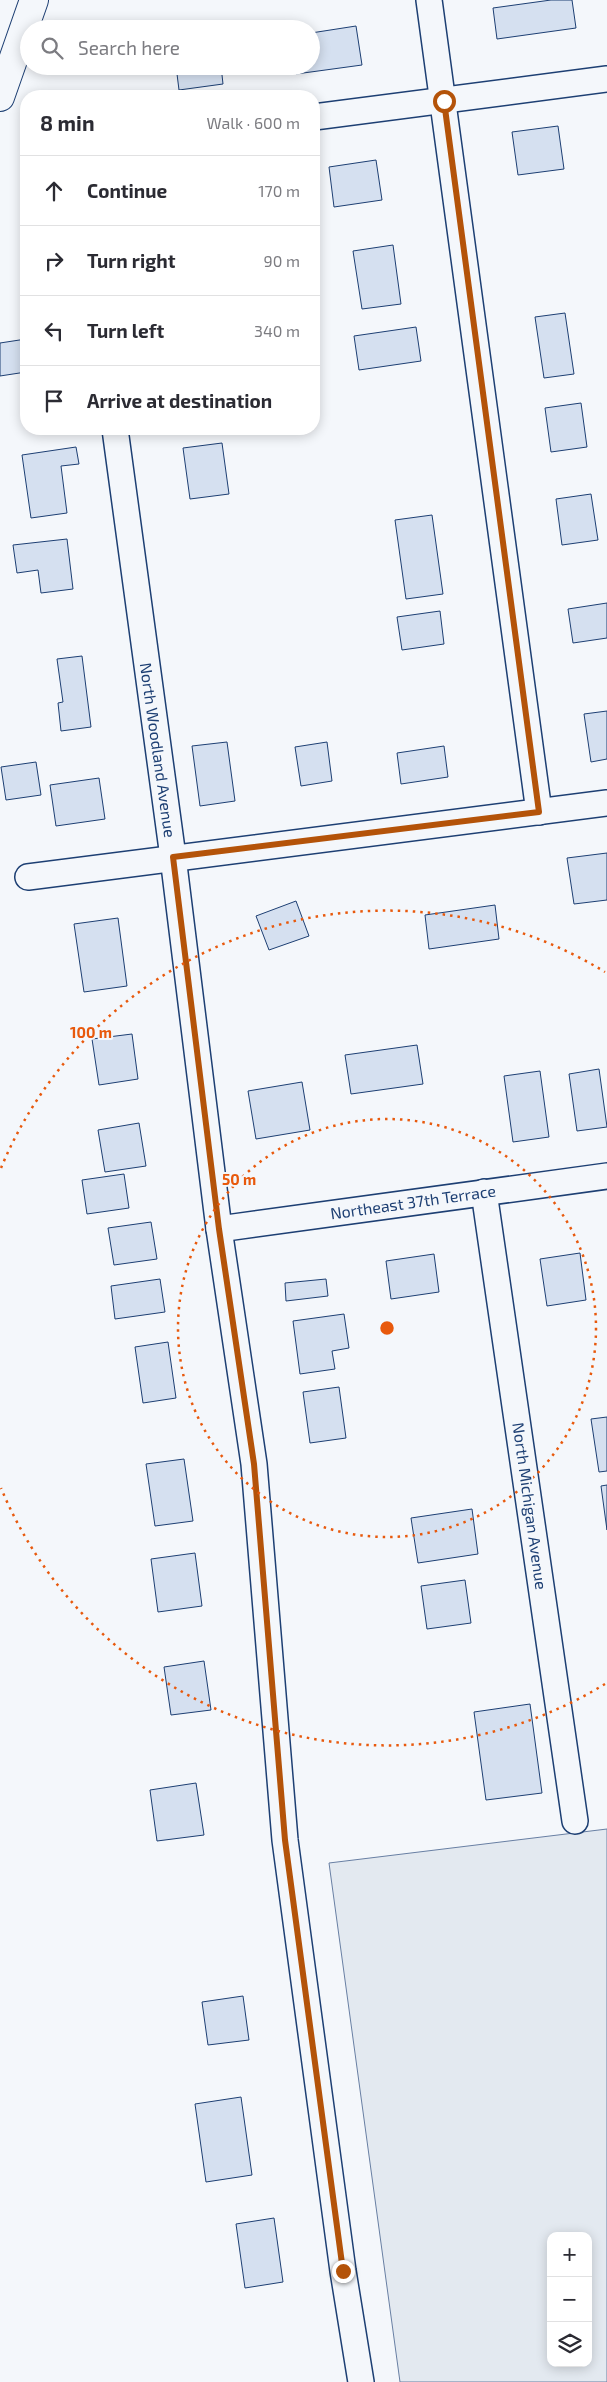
<!DOCTYPE html>
<html lang="en">
<head>
<meta charset="utf-8">
<style>
  :root { --surface:#fff; --page:#f7f7f7; --text:#2b2b33; --muted:#7c7c81; --line:#e1e1e2 }
  body { margin:0; font-family:"Exo 2",sans-serif; background:var(--page); color:var(--text) }
  .controls { position:absolute; right:15px; bottom:15px; display:grid; overflow:hidden; border-radius:10px; box-shadow:0 2px 12px #0003 }
  .controls button { width:45px; height:45px; display:grid; place-items:center; padding:0; border:0; border-bottom:1px solid var(--line); background:var(--surface); color:var(--text); font:25px sans-serif }
  .stop { position:absolute; width:15px; height:15px; margin:-11px; border:4px solid #b45309; border-radius:50%; background:#fff }
  .stop.end { background:#b45309; border-color:#fff; box-shadow:0 1px 5px #0008 }
  .list { margin:0; padding:0; list-style:none }
  h2 { display:flex; justify-content:space-between; align-items:center; height:65px; margin:0; padding:0 20px; font-size:21px }
  h2 small { font-size:16px; font-weight:400; color:var(--muted) }
  .list li { display:grid; grid-template-columns:32px 1fr auto; gap:15px; align-items:center; box-sizing:border-box; height:70px; padding:0 20px; border-top:1px solid var(--line) }
  .list b { display:block; font-size:19px; white-space:nowrap }
  .list em { font-size:16px; font-style:normal; color:var(--muted) }
  .icon { flex:none; width:28px; height:28px; fill:none; stroke:currentColor; stroke-width:2; stroke-linecap:round; stroke-linejoin:round }
  .map { position:relative; flex:none; width:607px; height:2382px; overflow:hidden }
  .search { position:absolute; background:var(--surface); box-shadow:0 2px 12px #0003; left:20px; top:20px; width:300px; height:55px; display:flex; align-items:center; gap:12px; box-sizing:border-box; padding:0 18px; border-radius:28px; color:var(--muted); font-size:19px }
  .panel { position:absolute; background:var(--surface); box-shadow:0 2px 12px #0003; left:20px; top:90px; width:300px; height:345px; border-radius:20px }
  .map>svg:first-child { display:block }
</style>
</head>
<body>
<div class="map">
<svg width="607" height="2382" viewBox="0 0 607 2382">
  <rect width="100%" height="100%" fill="#f4f7fb"/>
  <path fill="#e3e9f0" stroke="#687fa3" fill-rule="evenodd" d="M607,1829V2382H400L329,1863ZM551,2236H588V2363H551Z"/>
  <g fill="#d5e0f0" stroke="#1d3f73">
    <polygon points="551,0 572,0 576,28 497,39 493,8"/>
    <polygon points="356,26 362,65 296,74 295,66 311,66 311,33"/>
    <polygon points="176,66 221,66 223,84 179,90"/>
    <polygon points="558,126 564,169 518,175 512,132"/>
    <polygon points="376,160 382,200 334,207 329,167"/>
    <polygon points="393,245 401,304 362,309 353,251"/>
    <polygon points="565,313 574,374 544,378 535,317"/>
    <polygon points="416,327 421,361 359,370 354,336"/>
    <polygon points="26,339 26,372 0,376 0,343"/>
    <polygon points="581,403 587,447 551,452 545,408"/>
    <polygon points="222,443 229,494 190,499 183,448"/>
    <polygon points="76,447 79,464 61,466 67,513 31,518 22,455"/>
    <polygon points="591,494 598,540 562,545 556,499"/>
    <polygon points="432,515 443,594 406,599 395,520"/>
    <polygon points="67,539 73,589 41,593 38,570 17,573 13,545"/>
    <polygon points="607,603 607,638 573,643 568,609"/>
    <polygon points="440,611 444,644 402,650 397,617"/>
    <polygon points="82,656 91,727 61,731 58,703 63,702 57,659"/>
    <polygon points="607,711 607,759 591,762 584,714"/>
    <polygon points="227,742 235,801 200,806 192,746"/>
    <polygon points="327,742 332,781 301,786 295,747"/>
    <polygon points="444,746 448,777 401,784 397,753"/>
    <polygon points="36,762 41,795 6,800 1,767"/>
    <polygon points="99,778 105,819 56,826 50,785"/>
    <polygon points="607,853 607,900 574,904 567,858"/>
    <polygon points="296,901 309,936 269,950 256,916"/>
    <polygon points="495,905 499,939 429,949 425,915"/>
    <polygon points="118,918 127,986 84,992 74,924"/>
    <polygon points="132,1034 138,1079 99,1085 92,1039"/>
    <polygon points="417,1045 423,1084 351,1094 345,1055"/>
    <polygon points="599,1069 607,1127 577,1131 569,1074"/>
    <polygon points="540,1071 549,1137 513,1142 504,1076"/>
    <polygon points="302,1082 310,1130 256,1139 248,1091"/>
    <polygon points="139,1123 146,1166 105,1172 98,1130"/>
    <polygon points="124,1174 129,1208 87,1214 82,1180"/>
    <polygon points="151,1222 157,1259 114,1265 108,1228"/>
    <polygon points="580,1253 586,1300 547,1306 540,1259"/>
    <polygon points="434,1254 439,1292 391,1299 386,1261"/>
    <polygon points="160,1279 165,1312 115,1319 111,1286"/>
    <polygon points="326,1279 328,1296 286,1301 285,1283"/>
    <polygon points="344,1314 349,1348 332,1351 335,1369 300,1374 293,1321"/>
    <polygon points="168,1342 176,1398 143,1403 135,1347"/>
    <polygon points="339,1387 346,1438 310,1443 303,1392"/>
    <polygon points="607,1417 607,1471 599,1472 591,1419"/>
    <polygon points="184,1459 193,1521 155,1526 146,1464"/>
    <polygon points="607,1485 607,1530 601,1486"/>
    <polygon points="472,1509 478,1554 418,1563 411,1518"/>
    <polygon points="195,1553 202,1606 158,1612 151,1559"/>
    <polygon points="465,1580 471,1623 427,1629 421,1586"/>
    <polygon points="204,1661 211,1710 171,1715 164,1667"/>
    <polygon points="530,1704 542,1793 486,1800 474,1712"/>
    <polygon points="196,1783 204,1835 157,1841 150,1790"/>
    <polygon points="243,1996 249,2040 208,2045 202,2002"/>
    <polygon points="241,2097 252,2175 206,2182 195,2104"/>
    <polygon points="274,2218 283,2282 245,2288 236,2224"/>
  </g>
  <g fill="none" stroke-linecap="round" stroke-linejoin="round">
    <defs>
      <g id="street">
        <polyline points="429,0 539,812"/>
        <polyline points="314,117 607,79"/>
        <polyline points="115,429 173,857 219,1229 254,1464 285,1840 343,2271 361,2382"/>
        <polyline points="28,877 607,803"/>
        <polyline points="484,1192 575,1821"/>
        <polyline points="219,1229 607,1176"/>
      </g>
      <polyline id="highway" points="0,97 34,0"/>
    </defs>
    <use href="#street" stroke="#1d3f73" stroke-width="28"/>
    <use href="#highway" stroke="#1d3f73" stroke-width="30"/>
    <use href="#street" stroke="#f4f7fb" stroke-width="25"/>
    <use href="#highway" stroke="#f4f7fb" stroke-width="28"/>
  </g>
  <g fill="none" stroke-linecap="round" stroke-linejoin="round">
    <polyline stroke="#b45309" stroke-width="6" points="343,2271 285,1840 254,1464 219,1229 173,857 539,812 444,101"/>
  </g>
  <g fill="none" stroke="#e8590c" stroke-width="2.5" stroke-dasharray="2.5 5">
    <circle cx="387" cy="1328" r="209"/>
    <path d="M605 1684A418 418 0 0 1 1 1488M1 1168A418 418 0 0 1 605 972"/>
  </g>
  <g text-anchor="middle" stroke-width="4" stroke-linejoin="round" paint-order="stroke">
    <g font-size="16" fill="#1d3f73" stroke="#f4f7fb">
      <text transform="translate(158 750) rotate(82)" y="6">North Woodland Avenue</text>
      <text transform="translate(413 1202) rotate(-8)" y="6">Northeast 37th Terrace</text>
      <text transform="translate(530 1506) rotate(82)" y="6">North Michigan Avenue</text>
    </g>
  </g>
  <circle cx="387" cy="1328" r="8" fill="#e8590c" stroke="#f4f7fb" stroke-width="2.5"/>
  <g font-size="15" text-anchor="middle" font-weight="bold" fill="#e8590c" stroke="#f4f7fb" stroke-width="4" stroke-linejoin="round" paint-order="stroke">
    <text x="91" y="1038">100 m</text>
    <text x="239" y="1185">50 m</text>
  </g>
</svg>
<div class="controls">
<button>+</button>
<button>−</button>
<button><svg class="icon" aria-label="layers" viewBox="0 0 24 24"><path d="M12 4l9 5-9 5-9-5zM3 14l9 5 9-5"/></svg></button>
</div>
<div class="stop" style="left:444px;top:101px"></div>
<div class="stop end" style="left:343px;top:2271px"></div>
<div class="search"><svg class="icon" aria-label="search" viewBox="0 0 24 24"><circle cx="10" cy="10" r="6"/><path d="M15 15l6 6"/></svg>Search here</div>
<section class="panel">
<h2>8 min<small>Walk · 600 m</small></h2>
<ul class="list">
<li><svg class="icon" aria-label="ahead" viewBox="0 0 24 24"><path d="M12 20V5M6 11l6-6 6 6"/></svg><div><b>Continue</b></div><em>170 m</em></li>
<li><svg class="icon" aria-label="right" viewBox="0 0 24 24"><path d="M7 20v-9h11M14 6l5 5-5 5"/></svg><div><b>Turn right</b></div><em>90 m</em></li>
<li><svg class="icon" aria-label="left" viewBox="0 0 24 24"><path d="M17 20v-9H6M10 6l-5 5 5 5"/></svg><div><b>Turn left</b></div><em>340 m</em></li>
<li><svg class="icon" aria-label="arrive" viewBox="0 0 24 24"><path d="M6 21V4h12l-3 4 3 4H6"/></svg><div><b>Arrive at destination</b></div></li>
</ul>
</section>
</div>
</body>
</html>
